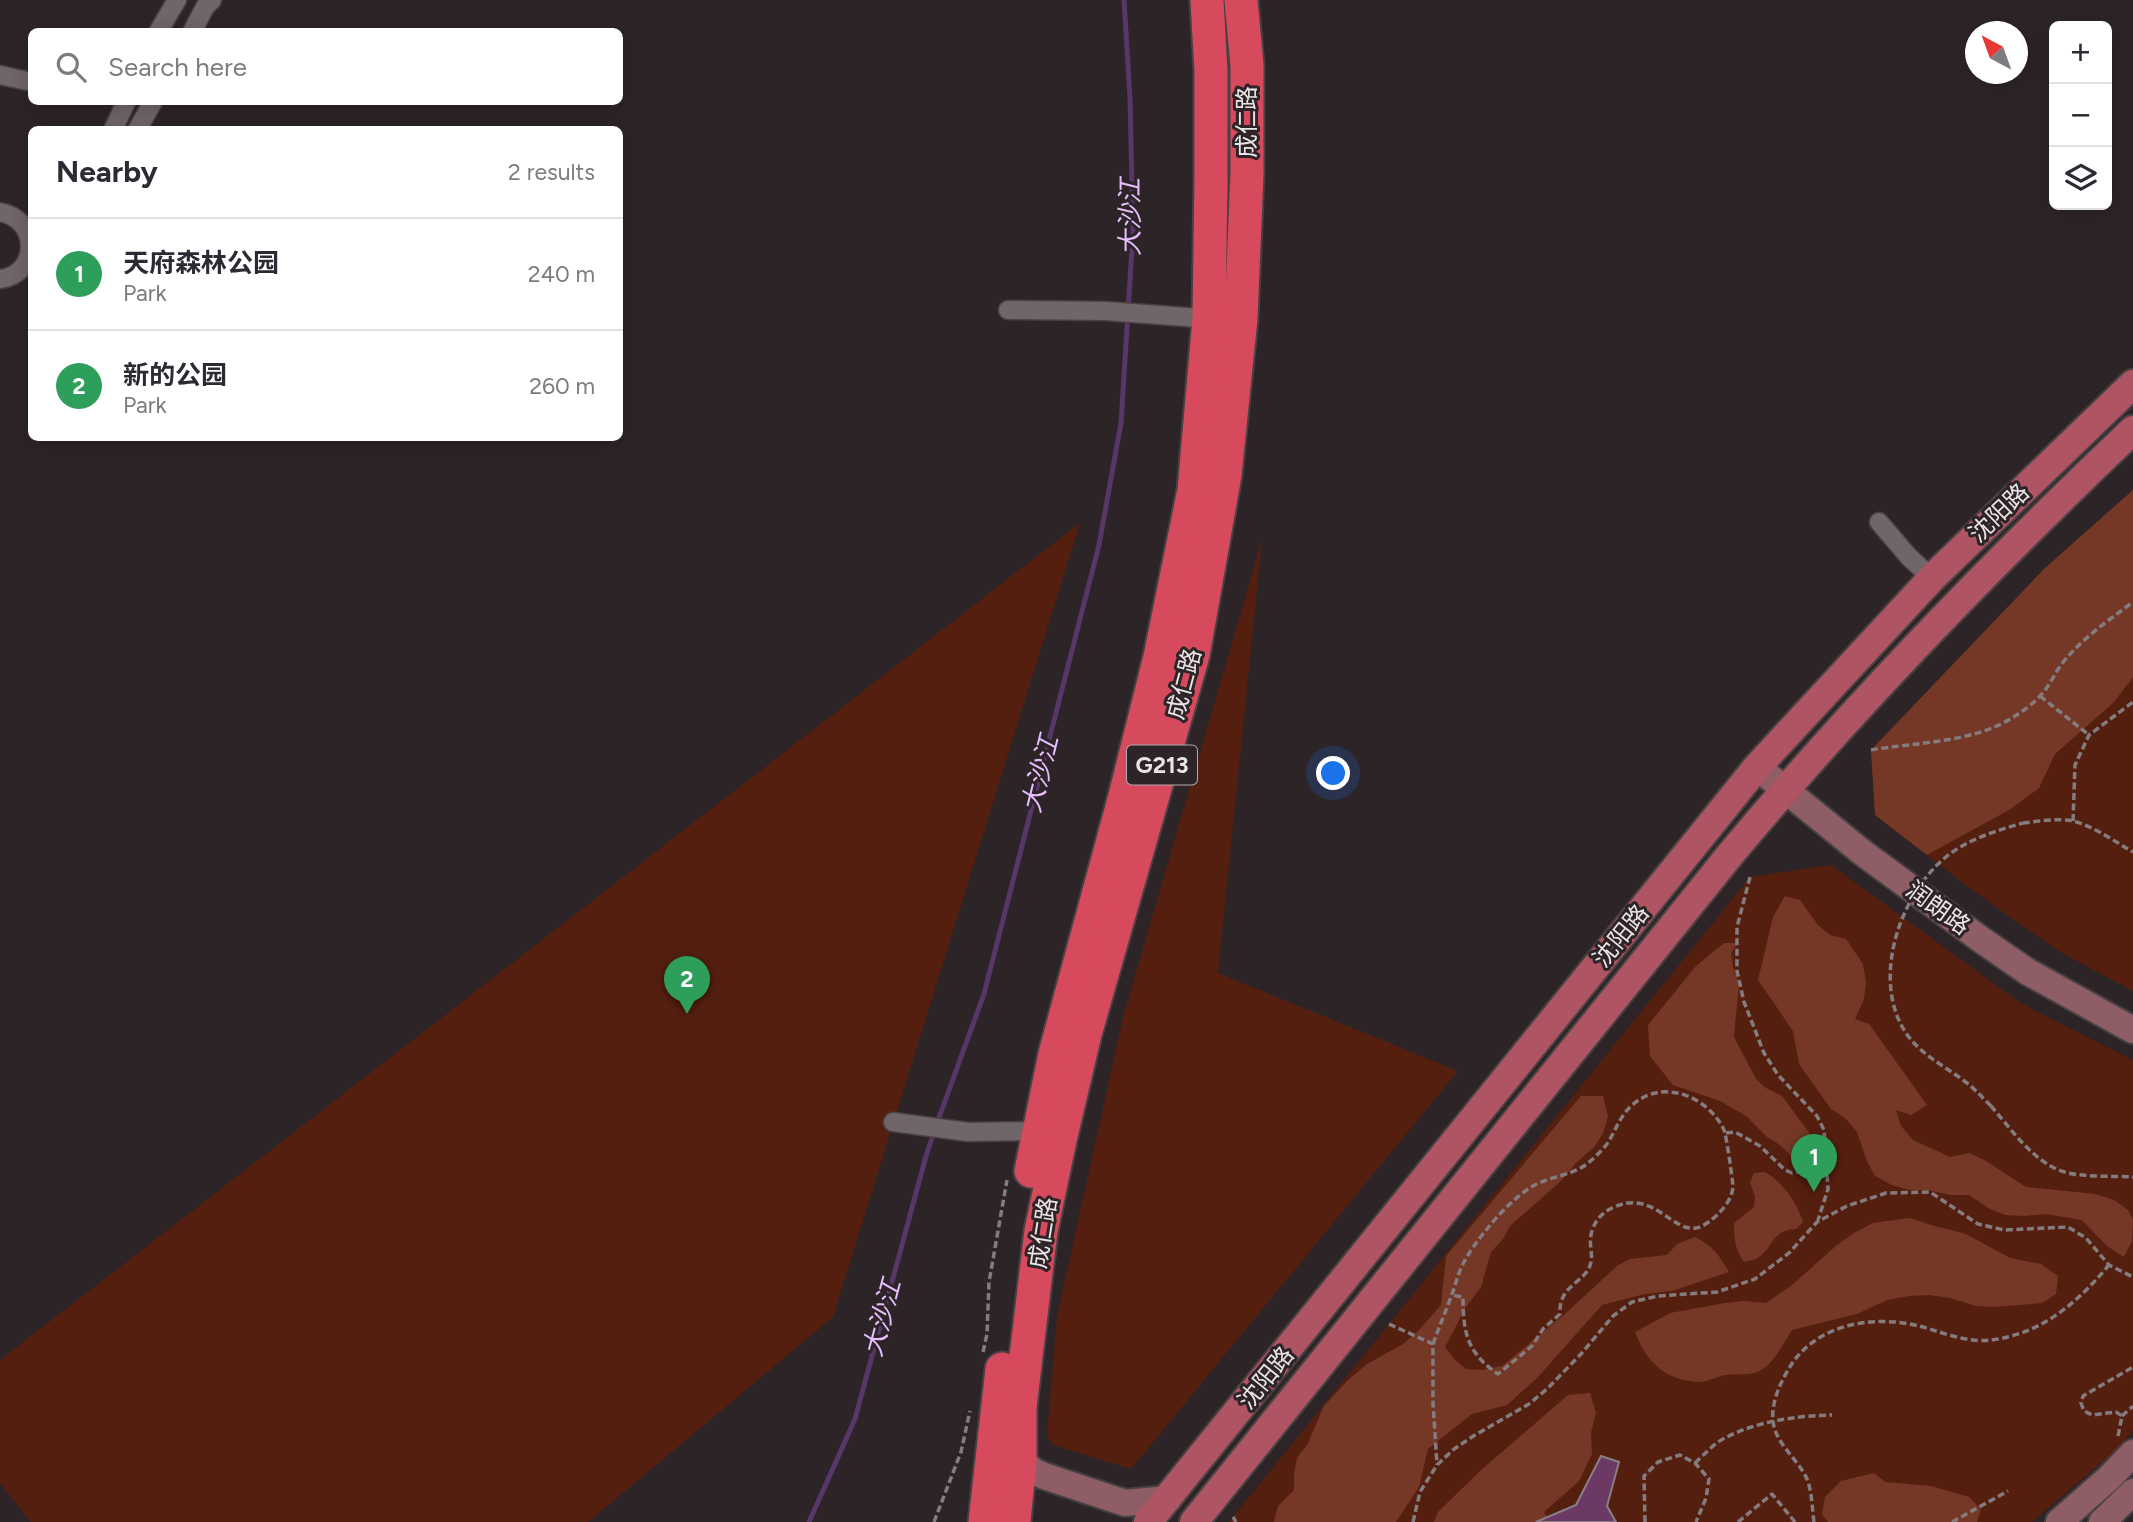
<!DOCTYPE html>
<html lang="en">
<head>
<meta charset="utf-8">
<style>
  :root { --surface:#fff; --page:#f2f2f3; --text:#2b2b33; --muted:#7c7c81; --line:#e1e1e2; --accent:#516d8d }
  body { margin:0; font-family:Figtree,"Noto Sans SC",sans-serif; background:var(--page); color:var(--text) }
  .controls { position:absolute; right:21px; top:21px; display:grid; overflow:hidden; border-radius:10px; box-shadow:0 4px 18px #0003 }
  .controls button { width:63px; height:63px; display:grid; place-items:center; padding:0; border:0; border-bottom:2px solid var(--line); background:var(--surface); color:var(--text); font:35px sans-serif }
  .compass { position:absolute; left:1965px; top:21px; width:63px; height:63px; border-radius:50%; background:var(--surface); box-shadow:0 4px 18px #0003; rotate:319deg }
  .you { position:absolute; left:1334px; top:774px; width:24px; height:24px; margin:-18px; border:5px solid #fff; border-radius:50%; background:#1a73e8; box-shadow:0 0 0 10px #1a73e833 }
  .badge { display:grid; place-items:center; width:46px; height:46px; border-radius:50%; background:var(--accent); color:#fff; font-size:23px; font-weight:700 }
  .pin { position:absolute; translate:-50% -58px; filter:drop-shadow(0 2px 4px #0008) }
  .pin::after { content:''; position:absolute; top:37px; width:24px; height:21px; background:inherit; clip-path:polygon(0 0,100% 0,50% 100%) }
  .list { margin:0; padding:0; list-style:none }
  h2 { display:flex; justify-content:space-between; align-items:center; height:91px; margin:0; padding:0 28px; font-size:30px }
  h2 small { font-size:23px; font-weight:400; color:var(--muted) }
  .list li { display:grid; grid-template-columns:46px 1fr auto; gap:21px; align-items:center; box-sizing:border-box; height:112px; padding:0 28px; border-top:2px solid var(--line) }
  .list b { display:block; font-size:26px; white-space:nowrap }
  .list p { margin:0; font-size:23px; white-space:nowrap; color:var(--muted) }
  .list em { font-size:23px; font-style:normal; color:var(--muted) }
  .icon { flex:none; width:38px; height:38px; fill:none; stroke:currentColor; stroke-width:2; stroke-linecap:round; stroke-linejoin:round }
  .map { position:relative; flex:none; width:2133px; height:1522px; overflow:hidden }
  .search { position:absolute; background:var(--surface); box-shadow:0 4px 18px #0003; left:28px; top:28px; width:595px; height:77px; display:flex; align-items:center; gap:18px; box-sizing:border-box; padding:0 24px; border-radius:10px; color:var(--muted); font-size:26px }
  .panel { position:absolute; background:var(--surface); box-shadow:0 4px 18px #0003; left:28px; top:126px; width:595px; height:315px; border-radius:10px }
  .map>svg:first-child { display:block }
</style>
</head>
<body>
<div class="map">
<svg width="2133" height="1522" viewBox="0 0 2133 1522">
  <rect width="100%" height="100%" fill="#2d2427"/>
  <g fill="#551f0f">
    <polygon points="2133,490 2133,991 2060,952 1972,890 1875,815 1871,750 2044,569"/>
    <polygon points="1080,523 833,1317 588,1522 31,1522 0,1484 0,1360"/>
    <polygon points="1262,540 1218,973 1458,1071 1131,1469 1053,1445 1047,1435 1057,1317 1123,1017"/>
    <polygon points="1831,865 2022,1004 2133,1060 2133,1430 2121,1446 2032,1522 1229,1522 1750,877"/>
  </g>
  <g fill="#763826">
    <polygon points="2133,490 2133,677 2114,702 2055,754 2039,788 2009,810 1927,855 1875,815 1871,750 2044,569"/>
    <polygon points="1785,896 1800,900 1818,925 1830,935 1846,939 1863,964 1866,982 1864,999 1855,1019 1869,1024 1927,1105 1911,1115 1896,1110 1901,1126 1913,1140 1950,1157 1969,1153 1986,1161 2026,1187 2095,1194 2114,1200 2128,1210 2133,1220 2132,1241 2124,1257 2107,1246 2082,1220 2046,1214 2024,1216 2005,1215 1990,1209 1969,1195 1951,1195 1927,1190 1909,1190 1892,1185 1875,1176 1867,1161 1857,1132 1845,1118 1831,1109 1799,1064 1793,1031 1758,980 1773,917"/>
    <polygon points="1724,943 1738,943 1731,953 1733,967 1739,983 1734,1037 1756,1079 1766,1088 1782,1096 1813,1138 1818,1150 1809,1159 1796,1161 1780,1145 1767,1137 1746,1116 1720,1101 1673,1085 1650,1056 1648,1025 1696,966"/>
    <path d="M1581,1096H1603L1608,1117L1603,1133L1595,1146L1576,1163L1561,1181L1510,1226L1503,1239L1491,1252L1481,1287L1466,1307L1445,1347L1454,1359L1466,1369L1482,1370L1502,1366L1565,1314L1617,1266L1630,1259L1667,1255L1677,1244L1695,1237C1712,1245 1720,1256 1729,1272L1672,1291L1645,1294L1602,1305L1538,1377L1507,1405L1472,1414L1428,1449L1419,1487L1396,1522H1274L1278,1506L1294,1490V1475L1297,1458L1307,1445L1324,1406L1347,1381L1367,1364L1403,1344L1418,1331L1441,1305L1446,1256Z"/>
    <path d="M1765,1172C1783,1182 1797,1203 1803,1222L1796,1229C1770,1230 1774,1249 1756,1259C1752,1260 1748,1261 1744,1262C1735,1249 1734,1239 1734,1223L1754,1207L1755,1196L1750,1183L1754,1173Z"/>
    <path d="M1910,1218L1931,1225L1966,1234L2010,1258L2041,1264L2058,1276L2056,1294L2042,1303L1994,1307L1976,1306L1950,1298L1929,1295L1909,1296L1887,1300L1857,1314L1792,1330C1784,1342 1775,1361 1763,1369C1751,1377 1739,1373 1726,1375C1717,1376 1708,1382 1699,1382C1665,1380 1647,1363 1635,1332L1670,1313L1725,1303L1744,1301L1766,1303L1792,1285L1837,1245L1854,1233L1873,1223Z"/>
    <polygon points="1590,1393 1596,1413 1591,1432 1592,1454 1579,1481 1544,1512 1550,1522 1434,1522 1438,1512 1480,1471 1568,1395"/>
    <polygon points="1874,1473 1885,1482 1931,1486 1969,1497 1981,1509 1977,1522 1828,1522 1822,1514 1825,1497 1841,1481"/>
  </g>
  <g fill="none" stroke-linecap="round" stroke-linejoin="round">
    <g stroke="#573669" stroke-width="5">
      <polyline points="937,1123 984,994 1099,545 1121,423 1133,232 1130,98 1124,0"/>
      <polyline points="809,1522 855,1419 926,1156 934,1132"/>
    </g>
  </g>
  <polygon fill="#6b3963" stroke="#898087" stroke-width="2" points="1601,1456 1619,1462 1607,1506 1616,1522 1536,1522 1576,1505"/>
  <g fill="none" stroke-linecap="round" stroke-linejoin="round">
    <defs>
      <g id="street">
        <polyline points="158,32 177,0"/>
        <polyline points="192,32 205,7 212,0"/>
        <polyline points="0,75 32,82"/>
        <polyline points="113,130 126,102"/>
        <polyline points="137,130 153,102"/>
        <path d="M0,212C40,219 40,274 0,279"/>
        <polyline points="1008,310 1105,311 1214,319"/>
        <polyline points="1879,522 1909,557 1932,578"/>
        <polyline points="893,1122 968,1132 1038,1131"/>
      </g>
      <g id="secondary">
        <polyline points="1757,767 1863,853 1983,941 2028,972 2133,1030"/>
        <polyline points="1020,1459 1033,1471 1044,1476 1125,1503 1168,1499"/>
        <polyline points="2059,1522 2109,1478 2133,1453"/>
        <polyline points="2102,1522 2133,1492"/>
      </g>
      <g id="primary">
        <polyline points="1148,1522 1757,767 1932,578 2133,384"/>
        <path d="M1194,1522L1729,856C1854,706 1991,565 2133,430"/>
      </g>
      <g id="highway">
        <polyline points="1031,1171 1055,1054 1125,796 1160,657 1194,490 1209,319 1211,180 1211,72 1207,0"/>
        <polyline points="985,1522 1002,1369"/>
        <polyline points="1014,1522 1020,1459 1020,1407 1041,1231 1060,1140 1085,1034 1193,655 1225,475 1241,318 1247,174 1247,65 1241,0"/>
      </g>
    </defs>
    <use href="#street" stroke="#484143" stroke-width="21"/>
    <use href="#secondary" stroke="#484143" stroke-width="30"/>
    <use href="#primary" stroke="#484143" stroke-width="32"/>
    <use href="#highway" stroke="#484143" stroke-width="37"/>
    <g stroke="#847c7f" stroke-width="3.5" stroke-dasharray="7 3.5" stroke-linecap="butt">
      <polyline points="2040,696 2089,735"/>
      <path d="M1871,750C1917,742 1975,743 2015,716C2023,711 2034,703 2040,696C2050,686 2055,672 2064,661C2084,637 2109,620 2133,602"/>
      <polyline points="2073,821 2075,765 2089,735 2133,702"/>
      <path d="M2023,823C2039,821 2058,818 2073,821C2095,827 2114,841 2133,852"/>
      <polyline points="1750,877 1737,927 1737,971 1744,1002 1764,1053 1778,1075 1817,1116 1824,1130 1828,1189 1818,1220"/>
      <path d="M1991,1106C2012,1130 2035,1165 2068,1173C2086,1177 2114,1176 2133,1177"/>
      <polyline points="1726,1133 1735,1132 1760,1146 1785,1170 1792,1173 1827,1167"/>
      <polyline points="1389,1324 1433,1344 1433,1403 1437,1465"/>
      <path d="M1433,1344C1439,1327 1446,1311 1452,1294C1456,1284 1458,1273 1463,1264C1469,1252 1478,1240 1487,1229C1499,1214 1516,1196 1533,1186C1550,1176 1571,1176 1587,1164C1594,1158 1604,1149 1609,1141C1617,1127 1622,1112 1636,1102C1666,1079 1709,1098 1724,1130C1726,1133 1733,1182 1733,1187C1732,1198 1725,1207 1718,1214C1712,1220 1703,1227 1696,1228C1671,1232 1653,1188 1612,1208C1602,1213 1596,1219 1592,1231C1588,1242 1593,1252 1591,1262C1587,1283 1558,1284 1560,1314L1543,1329L1532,1346L1498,1374C1467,1353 1463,1332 1463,1297L1452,1295"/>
      <polyline points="983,1352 987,1334 989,1282 1007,1180"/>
      <polyline points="2122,1416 2133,1406"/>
      <polyline points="2118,1436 2122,1416 2116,1412 2092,1415 2084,1411 2081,1403 2083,1396 2133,1367"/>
      <path d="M1695,1463C1704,1455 1714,1443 1725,1438C1757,1421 1796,1416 1832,1415"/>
      <polyline points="1233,1517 1236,1522"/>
      <polyline points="934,1522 961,1452 970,1411"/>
      <polyline points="1413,1522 1420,1492 1437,1465 1454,1449 1475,1435 1529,1404 1547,1389 1581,1354 1613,1316 1632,1302 1658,1296 1717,1292 1755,1279 1789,1253 1817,1222 1847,1206 1886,1193 1930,1192 1978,1224 2004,1230 2068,1227 2086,1238 2109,1265 2133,1277"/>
      <polyline points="1645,1522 1644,1476 1658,1462 1680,1455 1695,1463 1709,1479 1706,1498 1696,1522"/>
      <polyline points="1738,1522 1772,1494 1795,1522"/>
      <path d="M1814,1522C1812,1508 1812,1487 1805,1475C1795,1457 1775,1442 1773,1421C1771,1400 1782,1379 1793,1362C1821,1323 1875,1315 1919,1326C1942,1332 1966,1343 1991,1340C2042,1334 2078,1302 2109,1265"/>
      <polyline points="1952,1522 2008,1491"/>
    </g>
    <use href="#street" stroke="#706569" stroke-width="18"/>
    <use href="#secondary" stroke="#8f5d65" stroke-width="26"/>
    <use href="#primary" stroke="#ae5462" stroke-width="28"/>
    <use href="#highway" stroke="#d7495d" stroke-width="33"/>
    <path stroke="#847c7f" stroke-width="3.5" stroke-dasharray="7 3.5" stroke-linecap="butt" d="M1991,1106C1982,1097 1974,1088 1963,1080C1943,1065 1921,1055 1906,1033C1869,978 1902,886 1954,851C1975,837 1999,830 2023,823"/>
  </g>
  <g text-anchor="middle" stroke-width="6" stroke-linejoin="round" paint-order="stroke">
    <rect fill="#2d2427" stroke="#b1aaad" stroke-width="2" x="1127" y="745.5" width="70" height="39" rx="5"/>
    <g font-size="23" font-weight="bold" fill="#eae4e6">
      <text x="1162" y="773">G213</text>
    </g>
    <g font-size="24" fill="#eae4e6" stroke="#2d2427">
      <text transform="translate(1247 122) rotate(-90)" y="8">成仁路</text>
      <text transform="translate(1999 513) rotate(-44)" y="8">沈阳路</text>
      <text transform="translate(1184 684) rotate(-75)" y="8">成仁路</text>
      <text transform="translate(1938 908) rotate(36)" y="8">润朗路</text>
      <text transform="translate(1621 936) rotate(-51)" y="8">沈阳路</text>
      <text transform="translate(1043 1233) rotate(-81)" y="8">成仁路</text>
      <text transform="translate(1266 1378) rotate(-51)" y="8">沈阳路</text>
    </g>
    <g font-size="26" font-style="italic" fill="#e6befe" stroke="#2d2427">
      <text transform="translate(1130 217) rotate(-90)" y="9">大沙江</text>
      <text transform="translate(1040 774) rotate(-76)" y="9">大沙江</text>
      <text transform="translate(882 1318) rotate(-75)" y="9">大沙江</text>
    </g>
  </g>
</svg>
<div class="controls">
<button>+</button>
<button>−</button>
<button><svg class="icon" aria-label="layers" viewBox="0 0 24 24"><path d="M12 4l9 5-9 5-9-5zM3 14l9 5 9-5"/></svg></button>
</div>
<svg class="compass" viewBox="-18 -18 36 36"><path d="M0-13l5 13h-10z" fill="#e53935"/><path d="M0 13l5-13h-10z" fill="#7c7c81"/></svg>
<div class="you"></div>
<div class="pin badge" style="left:1814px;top:1192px;background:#2e9e5b">1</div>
<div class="pin badge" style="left:687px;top:1014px;background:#2e9e5b">2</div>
<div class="search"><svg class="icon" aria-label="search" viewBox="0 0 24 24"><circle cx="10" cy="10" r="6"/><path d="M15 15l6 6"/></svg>Search here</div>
<section class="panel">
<h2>Nearby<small>2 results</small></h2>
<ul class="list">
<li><span class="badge" style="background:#2e9e5b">1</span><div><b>天府森林公园</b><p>Park</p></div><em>240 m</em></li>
<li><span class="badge" style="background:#2e9e5b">2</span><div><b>新的公园</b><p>Park</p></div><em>260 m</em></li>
</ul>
</section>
</div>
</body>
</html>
